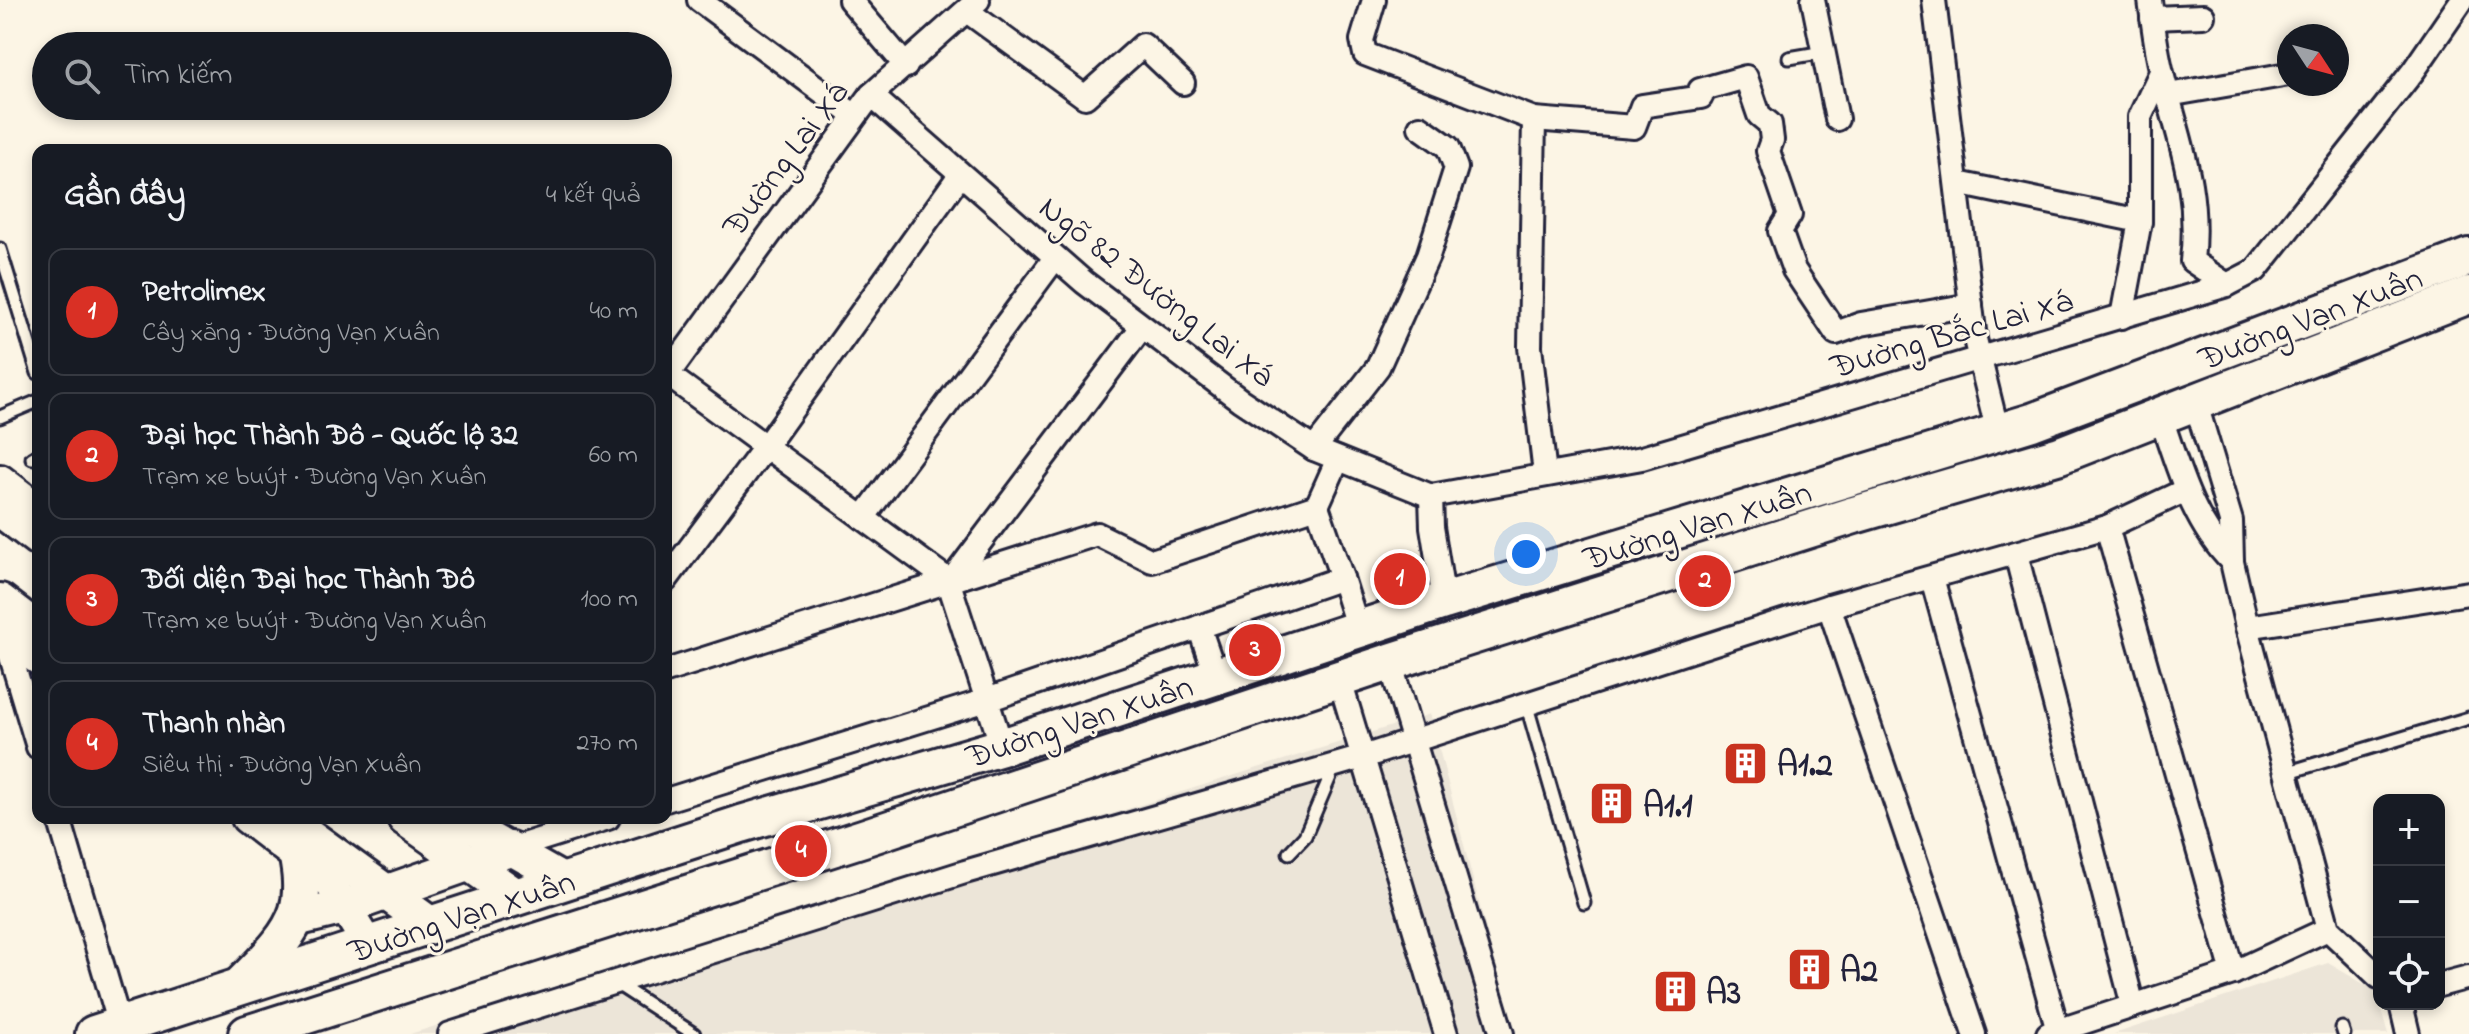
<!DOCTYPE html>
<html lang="vi">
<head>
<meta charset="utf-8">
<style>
  :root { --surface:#171b24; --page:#242831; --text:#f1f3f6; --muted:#9ea1a6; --line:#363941; --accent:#d93025 }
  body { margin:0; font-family:"Indie Flower",sans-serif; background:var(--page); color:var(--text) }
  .controls { position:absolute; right:24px; bottom:24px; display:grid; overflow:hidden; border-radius:16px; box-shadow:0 4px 12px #0003 }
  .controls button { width:72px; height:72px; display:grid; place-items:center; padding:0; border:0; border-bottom:2px solid var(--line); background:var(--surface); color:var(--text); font:40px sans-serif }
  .compass { position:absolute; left:2277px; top:24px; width:72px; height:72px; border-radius:50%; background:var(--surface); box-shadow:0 4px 12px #0003; rotate:126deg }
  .you { position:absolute; left:1526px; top:554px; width:28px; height:28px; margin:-20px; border:6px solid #fff; border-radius:50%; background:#1a73e8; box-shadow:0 0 0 12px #1a73e833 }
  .badge { display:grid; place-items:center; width:52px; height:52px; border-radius:50%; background:var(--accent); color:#fff; font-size:26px; font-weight:700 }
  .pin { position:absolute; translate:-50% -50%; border:4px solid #fff; box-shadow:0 2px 8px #0006 }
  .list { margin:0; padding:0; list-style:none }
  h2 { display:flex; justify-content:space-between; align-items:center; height:104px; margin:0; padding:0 32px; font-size:34px }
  h2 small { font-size:26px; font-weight:400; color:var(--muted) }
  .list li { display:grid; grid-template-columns:52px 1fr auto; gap:24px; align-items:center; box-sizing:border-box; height:128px; margin:0 16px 16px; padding:0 16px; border:2px solid var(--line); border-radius:16px }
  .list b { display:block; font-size:30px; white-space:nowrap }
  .list p { margin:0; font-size:26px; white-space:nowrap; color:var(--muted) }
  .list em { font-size:26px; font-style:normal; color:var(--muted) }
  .icon { flex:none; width:44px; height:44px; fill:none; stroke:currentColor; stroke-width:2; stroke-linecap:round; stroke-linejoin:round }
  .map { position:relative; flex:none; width:2469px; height:1034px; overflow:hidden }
  .search { position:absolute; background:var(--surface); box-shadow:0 4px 12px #0003; left:32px; top:32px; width:640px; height:88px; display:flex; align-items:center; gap:20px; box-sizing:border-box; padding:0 28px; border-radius:44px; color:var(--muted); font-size:30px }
  .panel { position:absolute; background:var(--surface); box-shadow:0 4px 12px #0003; left:32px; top:144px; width:640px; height:680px; border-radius:16px }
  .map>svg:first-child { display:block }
</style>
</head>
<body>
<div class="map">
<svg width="2469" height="1034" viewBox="0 0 2469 1034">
  <rect width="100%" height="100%" fill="#fcf5e5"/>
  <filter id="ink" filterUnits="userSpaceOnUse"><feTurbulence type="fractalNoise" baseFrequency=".0125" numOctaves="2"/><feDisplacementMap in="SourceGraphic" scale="16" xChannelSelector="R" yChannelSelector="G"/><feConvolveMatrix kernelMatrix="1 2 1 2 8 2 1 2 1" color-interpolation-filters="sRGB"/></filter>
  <g filter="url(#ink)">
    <g fill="#ece5d8">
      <polygon points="1430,714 1513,1034 410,1034"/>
      <polygon points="2328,963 2376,991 2388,1034 2114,1034"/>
    </g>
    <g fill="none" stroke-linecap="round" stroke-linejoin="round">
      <defs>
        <g id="service">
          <polyline points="1789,58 1824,52"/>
          <polyline points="0,249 38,373"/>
          <polyline points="0,417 38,401"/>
          <polyline points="32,458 38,455"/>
          <polyline points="1526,703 1584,903"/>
          <polyline points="2289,772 2469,718"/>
          <polyline points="1289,853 1305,836 1335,765"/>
          <polyline points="614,982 694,1034"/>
          <polyline points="2342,1028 2344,1034"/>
        </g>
        <g id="minor">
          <polyline points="699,0 855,116"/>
          <polyline points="850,0 906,66"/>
          <polyline points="1374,0 1362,40 1365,54 1534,119 1634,127 1642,106 1701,97"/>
          <polyline points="1813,0 1837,119"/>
          <polyline points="1934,0 1975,339 1998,433"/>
          <path d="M2150,0C2153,24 2156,50 2162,73C2179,142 2200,188 2192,261L2227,285"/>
          <polyline points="967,11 1085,97 1143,45 1183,83"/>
          <polyline points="2152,18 2203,16"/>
          <polyline points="1700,90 1746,77 1759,115 1770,124 1772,140 1768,151 1790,215 1780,231 1794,270 1836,333 1861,324 1971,305"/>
          <polyline points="871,95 1084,282 1240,400 1314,449 1431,496"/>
          <polyline points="2168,95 2289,74"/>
          <polyline points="1534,119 1530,347 1545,474"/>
          <polyline points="1957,183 2140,221 2122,317"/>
          <polyline points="2140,221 2140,117 2161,72"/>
          <polyline points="668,375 948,580 1002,747"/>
          <polyline points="666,377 871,95 978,0"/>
          <polyline points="2195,401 2231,521 2232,562 2247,627 2328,929 2379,977"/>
          <path d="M2160,415C2178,467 2192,522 2232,562"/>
          <polyline points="1314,449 1378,367 1428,256 1456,168 1448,147 1420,127"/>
          <polyline points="1431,496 1642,458 2227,285 2256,270 2414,70 2462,0"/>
          <polyline points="1431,496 1432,527 1444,601"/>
          <polyline points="863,518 1055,258"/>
          <polyline points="2107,527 2233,973"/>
          <polyline points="2016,554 2133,1006"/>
          <polyline points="1342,578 1358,629"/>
          <polyline points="1932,578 2058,1031"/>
          <polyline points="666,580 766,446 960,175"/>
          <polyline points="951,581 1142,327"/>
          <polyline points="1829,606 1974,1034"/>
          <polyline points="1199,627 1216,676"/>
          <polyline points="2247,627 2469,593"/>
          <polyline points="4,633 38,747"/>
          <polyline points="1390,662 1502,1034"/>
          <polyline points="666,671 1097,534 1152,561 1317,506 1338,459"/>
          <polyline points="1340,681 1446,1034"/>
          <polyline points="666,800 987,700 1342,578 1317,506"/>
          <polyline points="59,818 120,1025"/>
          <polyline points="510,849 608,818"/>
          <polyline points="2439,985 2469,977"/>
          <polyline points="2401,1004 2408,1034"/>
          <polyline points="450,1034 965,872 1363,757 1829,606 2107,527 2186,490"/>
          <polyline points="2048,1034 2233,973 2328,929"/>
        </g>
        <g id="secondary">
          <polyline points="0,480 38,509"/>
          <polyline points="0,630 38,659"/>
          <polyline points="247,818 329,881 368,945"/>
          <polyline points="455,818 566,881"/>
        </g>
        <g id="primary">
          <polyline points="0,509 38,538"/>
          <polyline points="0,601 38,630"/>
          <polyline points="284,818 431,925"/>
          <polyline points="405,818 517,897"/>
          <polyline points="295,919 345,907 510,849"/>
        </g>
        <g id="trunk">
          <path d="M243,983C304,922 312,907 290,823"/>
          <polyline points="94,1034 741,824 1002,747 1444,601 2032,422 2469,257"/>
          <polyline points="247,1034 863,838 1390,662 1854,515 2060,455 2469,295"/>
        </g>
      </defs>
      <use href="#service" stroke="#22223b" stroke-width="17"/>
      <use href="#minor" stroke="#22223b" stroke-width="28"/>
      <use href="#secondary" stroke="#22223b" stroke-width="36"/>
      <use href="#primary" stroke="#22223b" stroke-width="40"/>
      <use href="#trunk" stroke="#22223b" stroke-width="42"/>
      <use href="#service" stroke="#fcf5e5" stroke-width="11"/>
      <use href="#minor" stroke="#fcf5e5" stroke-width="22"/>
      <use href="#secondary" stroke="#fcf5e5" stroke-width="30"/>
      <use href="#primary" stroke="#fcf5e5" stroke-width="34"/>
      <use href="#trunk" stroke="#fcf5e5" stroke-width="36"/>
    </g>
  </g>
  <defs>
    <symbol id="building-square" viewBox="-11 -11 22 22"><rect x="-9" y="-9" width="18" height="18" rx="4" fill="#c8321e" stroke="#fcf5e5"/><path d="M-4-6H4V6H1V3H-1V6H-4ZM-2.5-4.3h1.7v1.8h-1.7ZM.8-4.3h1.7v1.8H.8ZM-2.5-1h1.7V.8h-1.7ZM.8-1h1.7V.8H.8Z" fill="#fff"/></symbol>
  </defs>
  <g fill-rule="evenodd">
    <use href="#building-square" x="1720" y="738" width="51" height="51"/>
    <use href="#building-square" x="1586" y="778" width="51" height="51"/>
    <use href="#building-square" x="1784" y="944" width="51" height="51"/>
    <use href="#building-square" x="1650" y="966" width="51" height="51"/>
  </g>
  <g text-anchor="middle" stroke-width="6" stroke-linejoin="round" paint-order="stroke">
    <g font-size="34" fill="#22223b" stroke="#fcf5e5">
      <text transform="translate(784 158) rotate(-53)" y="12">Đường Lai Xá</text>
      <text transform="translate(1158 290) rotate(38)" y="12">Ngõ 82 Đường Lai Xá</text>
      <text transform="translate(2310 317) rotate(-21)" y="12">Đường Vạn Xuân</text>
      <text transform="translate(1951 332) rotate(-16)" y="12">Đường Bắc Lai Xá</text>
      <text transform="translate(1697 524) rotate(-17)" y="12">Đường Vạn Xuân</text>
      <text transform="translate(1079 720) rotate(-18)" y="12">Đường Vạn Xuân</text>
      <text transform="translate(461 915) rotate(-18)" y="12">Đường Vạn Xuân</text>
    </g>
    <g font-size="34" font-weight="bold" fill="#22223b" stroke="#fcf5e5" text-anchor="start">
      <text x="1777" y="775">A1.2</text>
      <text x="1643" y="816">A1.1</text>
      <text x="1840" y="981">A2</text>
      <text x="1706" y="1003">A3</text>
    </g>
  </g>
</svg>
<div class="controls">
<button>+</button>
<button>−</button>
<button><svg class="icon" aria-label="locate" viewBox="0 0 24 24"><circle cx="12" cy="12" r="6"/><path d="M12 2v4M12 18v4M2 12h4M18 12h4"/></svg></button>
</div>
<svg class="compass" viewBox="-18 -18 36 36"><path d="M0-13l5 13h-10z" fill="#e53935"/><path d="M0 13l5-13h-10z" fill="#9ea1a6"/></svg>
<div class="you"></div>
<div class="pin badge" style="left:1400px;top:579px">1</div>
<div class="pin badge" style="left:1705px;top:581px">2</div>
<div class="pin badge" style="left:1255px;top:650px">3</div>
<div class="pin badge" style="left:801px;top:851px">4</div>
<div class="search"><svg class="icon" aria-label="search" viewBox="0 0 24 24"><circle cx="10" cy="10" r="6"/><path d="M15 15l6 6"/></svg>Tìm kiếm</div>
<section class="panel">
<h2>Gần đây<small>4 kết quả</small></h2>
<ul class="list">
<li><span class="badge">1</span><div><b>Petrolimex</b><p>Cây xăng · Đường Vạn Xuân</p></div><em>40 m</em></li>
<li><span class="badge">2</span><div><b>Đại học Thành Đô - Quốc lộ 32</b><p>Trạm xe buýt · Đường Vạn Xuân</p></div><em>60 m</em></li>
<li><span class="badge">3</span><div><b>Đối diện Đại học Thành Đô</b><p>Trạm xe buýt · Đường Vạn Xuân</p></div><em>100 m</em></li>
<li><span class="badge">4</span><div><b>Thanh nhàn</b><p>Siêu thị · Đường Vạn Xuân</p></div><em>270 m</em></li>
</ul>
</section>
</div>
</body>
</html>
